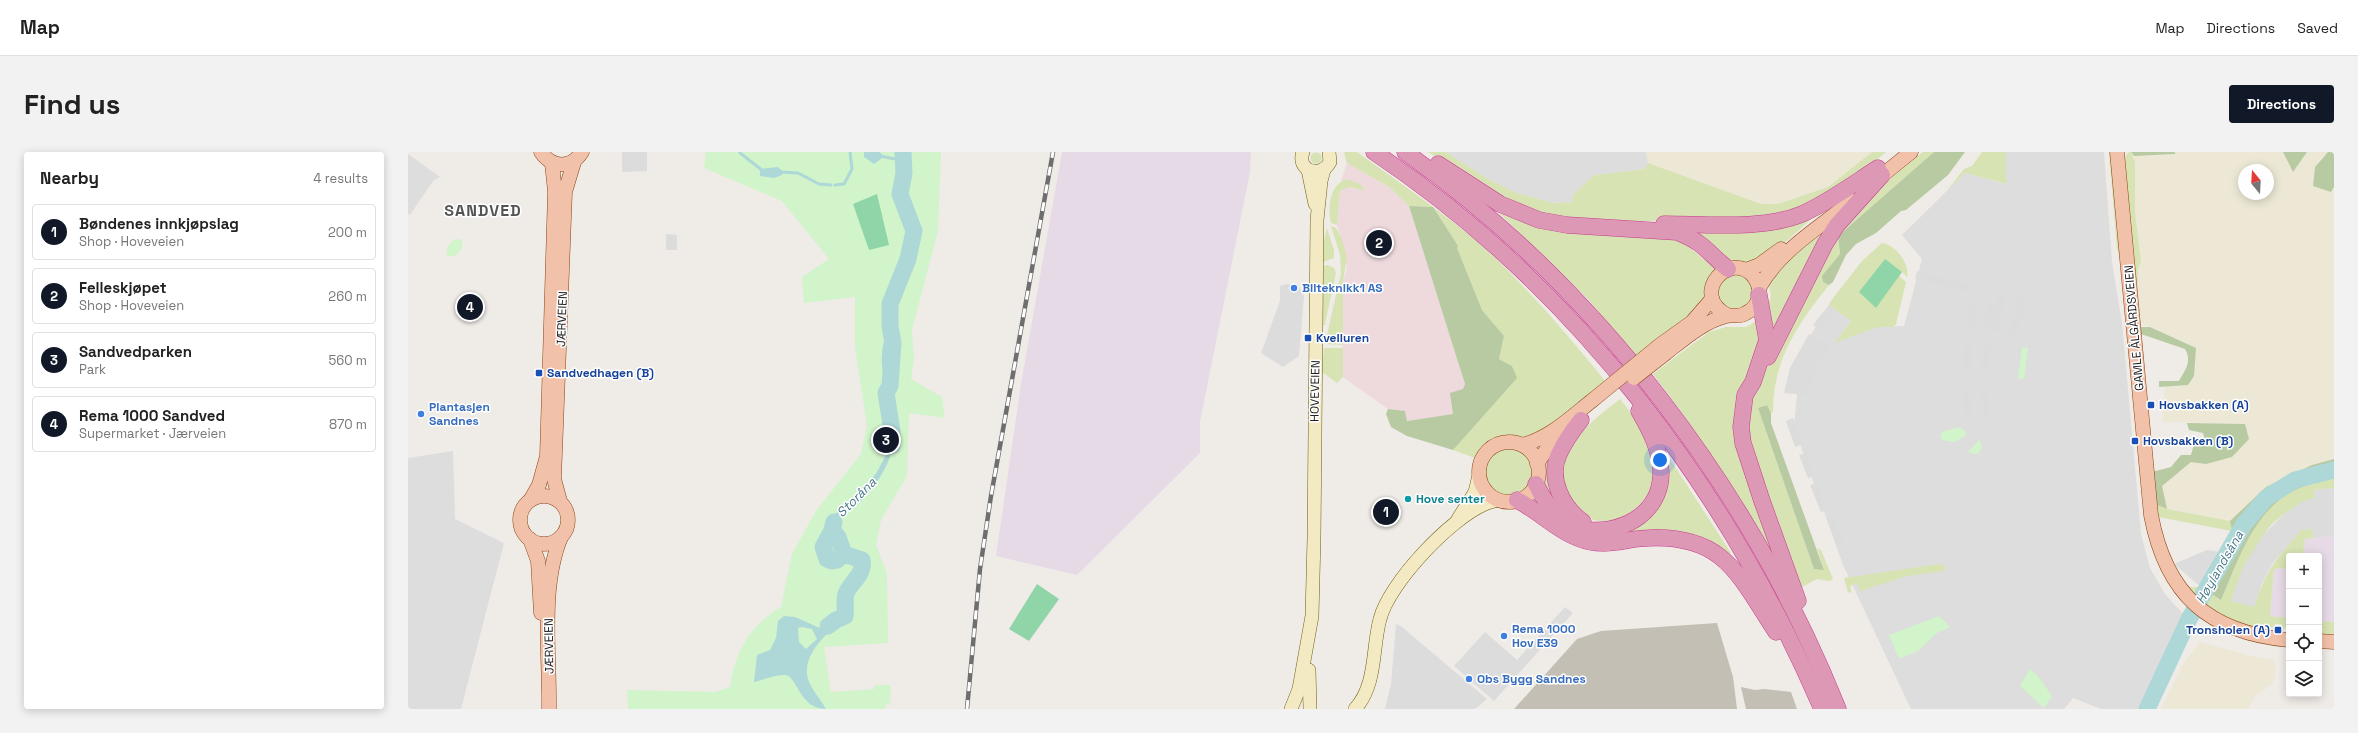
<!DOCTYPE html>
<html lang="en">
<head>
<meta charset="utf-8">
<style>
  :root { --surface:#fff; --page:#f2f2f2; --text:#222; --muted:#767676; --line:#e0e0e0; --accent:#111827 }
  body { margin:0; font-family:"Space Grotesk",sans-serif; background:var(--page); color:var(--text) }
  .controls { position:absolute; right:12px; bottom:12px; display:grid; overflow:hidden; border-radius:4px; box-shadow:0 2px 10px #0003 }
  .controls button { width:36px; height:36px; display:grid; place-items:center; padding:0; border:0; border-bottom:1px solid var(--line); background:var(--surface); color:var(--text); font:20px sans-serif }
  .compass { position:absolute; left:1830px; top:12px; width:36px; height:36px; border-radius:50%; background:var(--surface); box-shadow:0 2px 10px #0003; rotate:342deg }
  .you { position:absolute; left:1252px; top:308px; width:14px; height:14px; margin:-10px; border:3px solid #fff; border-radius:50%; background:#1a73e8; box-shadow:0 0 0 6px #1a73e833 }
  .badge { display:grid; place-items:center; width:26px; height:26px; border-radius:50%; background:var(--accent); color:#fff; font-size:13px; font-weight:700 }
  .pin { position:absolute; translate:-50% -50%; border:2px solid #fff; box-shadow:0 1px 4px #0006 }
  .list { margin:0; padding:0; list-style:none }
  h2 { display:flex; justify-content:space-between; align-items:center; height:52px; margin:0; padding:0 16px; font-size:17px }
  h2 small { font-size:13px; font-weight:400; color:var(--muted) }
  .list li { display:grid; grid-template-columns:26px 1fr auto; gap:12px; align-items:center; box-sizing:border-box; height:56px; margin:0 8px 8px; padding:0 8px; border:1px solid var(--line); border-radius:4px }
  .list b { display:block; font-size:15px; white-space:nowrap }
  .list p { margin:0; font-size:13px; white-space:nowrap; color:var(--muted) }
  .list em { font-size:13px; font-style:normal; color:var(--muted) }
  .icon { flex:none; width:22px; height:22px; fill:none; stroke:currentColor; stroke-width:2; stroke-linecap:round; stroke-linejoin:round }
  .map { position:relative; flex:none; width:1926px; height:557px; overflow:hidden; border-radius:4px }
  header { display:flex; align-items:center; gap:24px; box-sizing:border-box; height:56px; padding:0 20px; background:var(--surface); border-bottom:1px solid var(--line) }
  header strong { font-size:19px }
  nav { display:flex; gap:22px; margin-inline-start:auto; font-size:14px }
  .intro { display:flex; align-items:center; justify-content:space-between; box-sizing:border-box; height:96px; padding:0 24px }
  h1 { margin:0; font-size:28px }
  .button { padding:10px 18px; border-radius:4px; background:var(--accent); color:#fff; font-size:14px; font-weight:700 }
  main { display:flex; gap:24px; padding:0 24px }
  aside { flex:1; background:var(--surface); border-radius:4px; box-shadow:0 2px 10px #0003 }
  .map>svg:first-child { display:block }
</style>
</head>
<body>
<header>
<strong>Map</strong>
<nav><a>Map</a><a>Directions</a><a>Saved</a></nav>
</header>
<div class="intro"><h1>Find us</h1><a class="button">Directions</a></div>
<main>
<aside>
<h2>Nearby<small>4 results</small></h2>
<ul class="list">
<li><span class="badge">1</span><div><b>Bøndenes innkjøpslag</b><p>Shop · Hoveveien</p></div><em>200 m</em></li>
<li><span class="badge">2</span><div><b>Felleskjøpet</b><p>Shop · Hoveveien</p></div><em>260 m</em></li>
<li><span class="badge">3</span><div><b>Sandvedparken</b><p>Park</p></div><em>560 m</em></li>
<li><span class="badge">4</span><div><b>Rema 1000 Sandved</b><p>Supermarket · Jærveien</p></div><em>870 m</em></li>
</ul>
</aside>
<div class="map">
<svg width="1926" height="557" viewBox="0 0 1926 557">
  <rect width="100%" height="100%" fill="#efebe7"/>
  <g fill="#dedddd">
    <polygon points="1038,0 1238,0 1240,11 1237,17 1186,23 1165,50 1145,51 1109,41 1080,27"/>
    <polygon points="1598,0 1696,0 1704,110 1714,171 1733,382 1742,416 1757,442 1776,463 1731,557 1693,557 1665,546 1656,557 1503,557 1435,413 1386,275 1393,199 1421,153 1443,169 1428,190 1470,175 1496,174 1514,107 1494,83 1557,21 1597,32"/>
    <polygon points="0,2 32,25 25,29 2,63 0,62"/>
    <polygon points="45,299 47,367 96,391 53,557 0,557 0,306"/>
  </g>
  <polygon fill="#eed9dd" points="939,11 981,35 1001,54 1057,232 1046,262 999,269 997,259 980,257 935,225 935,130 939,117 933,84 929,73 932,39 941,35 956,39 939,27 933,29"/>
  <g fill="#e7dae7">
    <polygon points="654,0 843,0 842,20 792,270 792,301 669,423 588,404 613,232"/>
    <polygon points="1926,384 1926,470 1911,469 1911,404 1895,404 1897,387"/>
    <polygon points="1881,416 1881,466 1862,465 1866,417"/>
  </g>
  <g fill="#c3bfb4">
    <polygon points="1309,471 1325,525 1329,557 1106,557 1169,487 1193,479"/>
    <polygon points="1333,535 1347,538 1356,537 1383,540 1389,557 1338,557"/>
  </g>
  <g fill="#ece8d5" fill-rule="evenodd">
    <polygon points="1238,0 1464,0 1420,35 1370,52 1353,52 1240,11"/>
    <path d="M1767,0H1875L1885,20L1899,0H1920L1910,9L1922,40L1926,35V307L1904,313L1858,335L1822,369L1759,357L1753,334L1783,309L1798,312L1837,272L1754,270L1757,235L1780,233L1788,196L1732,170L1729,154L1730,117L1733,110L1727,60L1726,4L1760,3L1767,2ZM1836,18H1860V42H1836Z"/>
    <polygon points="1792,490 1843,504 1865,508 1868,513 1867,526 1863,533 1847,544 1840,557 1753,557 1775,512"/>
  </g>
  <g fill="#d7e3b3">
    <path d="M936,0H949C988,28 1027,55 1064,85C1113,128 1157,179 1198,230L1136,280L1118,286L1091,285L1073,296L1067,306L1045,298L1108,226L1104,214L1091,207L1096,184L1074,158L1049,96L1025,55L1001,54L981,35L939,11Z"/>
    <path d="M1020,0H1038L1080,27L1109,41L1145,51L1164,50L1165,43L1186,23L1237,17L1240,11L1353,52H1370L1420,35L1464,0H1478C1450,24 1419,48 1383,58C1348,68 1311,67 1275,68C1227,69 1149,74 1105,53C1078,41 1046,16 1020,0Z"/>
    <path d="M1515,0H1526L1430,84L1432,102L1415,130L1421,133C1389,173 1365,208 1365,260L1363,261L1359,253L1350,256L1406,417H1416L1409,396L1413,398L1425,427L1421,429L1409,427L1390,437L1343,301L1338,267L1346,241L1360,214L1364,212L1423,92L1460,45Z"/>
    <polygon points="1574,0 1598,0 1598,32 1557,21 1538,40 1556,17 1564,14"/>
    <polygon points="1701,0 1705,0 1714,107 1712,107 1709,96"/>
    <polygon points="1721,0 1723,0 1727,10 1727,60 1733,110 1730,117 1729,154 1716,6"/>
    <circle cx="908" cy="6" r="5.5"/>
    <path d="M939,27L952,32L957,39L941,35L932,39L929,73L923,71C920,56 921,32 939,27Z"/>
    <polygon points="1092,56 1269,85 1308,117 1296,147 1284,163 1229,205 1180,147 1090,60"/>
    <path d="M1413,58C1395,74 1350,121 1325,112C1315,108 1292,88 1283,81Z"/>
    <polygon points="1426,72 1363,182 1358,160 1363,144 1361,133 1365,124 1388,99"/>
    <polygon points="923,74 928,76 933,84 939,105 935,130 935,193 917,192 933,121 932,103"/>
    <polygon points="919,76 926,98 926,106 915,110 915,92"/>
    <path d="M1474,91C1488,93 1502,112 1499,125L1494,120L1491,124L1498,130L1488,172L1485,175H1470L1427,191L1443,169L1421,153L1422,150L1454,109Z"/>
    <polygon points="920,113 926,116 928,121 918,167 917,173 913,173 914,114"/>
    <circle cx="1327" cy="140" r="17"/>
    <path d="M1350,168L1355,182L1333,243L1368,407C1330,343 1290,281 1245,222L1301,180L1318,175H1338Z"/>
    <polygon points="916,196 935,196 935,225 929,231 914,220"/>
    <path d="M1212,247C1238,279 1266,323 1228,356C1218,365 1205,371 1192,369C1179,368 1173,360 1164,352C1159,346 1158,340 1156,333C1155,328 1153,322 1153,318C1153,314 1157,308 1159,304C1171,278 1190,264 1212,247Z"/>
    <polygon points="1152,287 1152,354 1134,334 1139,303"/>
    <circle cx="1100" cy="320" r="25"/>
    <polygon points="1260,304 1323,401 1318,403 1215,383 1228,376 1244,362 1256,305"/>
    <path d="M1926,326V336L1906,338L1907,346C1893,350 1860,369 1856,384C1849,406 1849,432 1846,455C1858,418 1868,407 1893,378L1904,377L1906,386L1897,387L1895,404H1881V416L1866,417L1862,464L1881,466V477L1874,476V472H1867V476C1858,475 1848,477 1839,475C1820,471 1791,451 1780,435H1793L1813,448C1830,409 1846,358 1887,337C1899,332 1914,330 1926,326Z"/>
    <polygon points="1747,352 1759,357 1822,369 1824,379 1750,365"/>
    <polygon points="1531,412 1537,413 1537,419 1499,424 1452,439 1449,431 1442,434 1444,441 1440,440 1436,426"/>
    <polygon points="1911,469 1926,470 1926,483 1911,482"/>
  </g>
  <g fill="#b7caa1">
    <polygon points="1526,0 1557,0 1540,23 1498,58 1493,59 1468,81 1448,92 1438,103 1425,130 1421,133 1415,130 1414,124 1432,102 1430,84"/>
    <polygon points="1723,0 1767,0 1767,2 1726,4"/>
    <polygon points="1875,0 1899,0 1885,20"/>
    <polygon points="1920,0 1926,0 1926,35 1923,40 1905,34 1907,15"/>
    <polygon points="1001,54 1025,55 1050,94 1049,96 1074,158 1096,184 1091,207 1104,214 1109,226 1045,298 999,284 983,275 978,262 980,257 997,259 999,269 1045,262 1042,241 1055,237 1057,232"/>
    <path d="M1731,175H1742L1788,196L1786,224L1780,233L1751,235V229H1771C1778,217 1784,209 1777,197L1733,182Z"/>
    <polygon points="1359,253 1363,261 1363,271 1416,418 1406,417 1350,256"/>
    <polygon points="1779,271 1837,272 1841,287 1824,305 1798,312 1783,310 1754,334 1759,357 1747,352 1744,320 1763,315 1773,303 1783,303 1786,292 1797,287 1795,281 1781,278"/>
    <path d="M1926,307V326C1914,330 1899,332 1887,338C1846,358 1830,409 1813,448L1793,435L1825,383L1822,369L1858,335L1904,313Z"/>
  </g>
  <g fill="#d1f4ca">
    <path d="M298,0H533L530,79L504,178L506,208L503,227L534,245L537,266L501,261L499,324L473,368L468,393L479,422L480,491L416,495L423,540L466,537L467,533H483L482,553L478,551L477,557H220L219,538L307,540L322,535C327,500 341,474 373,455L384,402L408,359L453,302L459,274L447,195V145L396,151L394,125L421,107L374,49L296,16Z"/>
    <path d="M49,87L54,88V96L47,104H40C36,97 42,89 49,87Z"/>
    <polygon points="1614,195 1620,196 1616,227 1610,226"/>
    <polygon points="1548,276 1554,276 1558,281 1556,285 1546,290 1534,288 1532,283 1534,280"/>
    <polygon points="1571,288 1574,294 1571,301 1567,302 1560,300"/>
    <polygon points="1531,464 1542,475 1529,481 1510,499 1491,507 1481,483"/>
    <polygon points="1622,517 1629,523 1644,544 1636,556 1612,534"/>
  </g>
  <g fill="#8fd5a8">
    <polygon points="469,42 481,93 461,98 445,52"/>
    <polygon points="1477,107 1494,120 1468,156 1451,140"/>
    <polygon points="629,432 651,447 621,489 601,477"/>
  </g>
  <g fill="#dcdcdc">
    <polygon points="214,0 239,0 239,19 214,20"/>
    <polygon points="258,82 269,83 269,98 258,98"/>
    <polygon points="1509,119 1563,134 1561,141 1507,127"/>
    <polygon points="878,132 890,133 896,144 891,204 875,215 853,201 872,149 872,134"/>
    <polygon points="1590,143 1596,144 1592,179 1577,177 1580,152 1587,154"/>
    <polygon points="1612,144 1619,146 1608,182 1601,181"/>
    <polygon points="1563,147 1571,148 1567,176 1559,175"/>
    <polygon points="1421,153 1428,159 1412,178 1405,173"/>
    <polygon points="1401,182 1422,194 1408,215 1400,243 1376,241 1382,216"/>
    <polygon points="1557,188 1564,188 1563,221 1555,221"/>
    <polygon points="1575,189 1582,189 1580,222 1573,222"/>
    <polygon points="1555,234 1561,234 1564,266 1557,266"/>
    <polygon points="1573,236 1579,236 1581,265 1574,266"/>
    <polygon points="1385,266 1395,292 1387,295 1378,269"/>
    <polygon points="1398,301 1407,324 1400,326 1391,303"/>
    <polygon points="1409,331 1419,358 1413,360 1402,333"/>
    <polygon points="1926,336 1926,384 1906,386 1904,377 1893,378 1865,411 1854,431 1846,455 1823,449 1835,415 1856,382 1876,362 1893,350 1907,346 1906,338"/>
    <polygon points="1425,362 1437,394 1430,397 1418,365"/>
    <polygon points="1799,398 1813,400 1793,435 1766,412"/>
    <polygon points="1157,455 1165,461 1086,549 1046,514 1077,480 1109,508"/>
    <polygon points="988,472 994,475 1079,547 1067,557 977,557 983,532"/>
  </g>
  <g fill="#add8d7" fill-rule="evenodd">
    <polygon points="456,0 471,0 474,2 473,7 466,12 456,5"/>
    <polygon points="370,15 375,20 374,23 366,26 352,24 352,17"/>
    <path d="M485,270C492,300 470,334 448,354C442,359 432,361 429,369C427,375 431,383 433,389L430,391L424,384L418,391L419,402L416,403L414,395L426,363L457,336L469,320L478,303L482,286L480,272Z"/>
    <polygon points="451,415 457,418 442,438 441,446 446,448 441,458 436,459 432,441 447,426"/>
    <path d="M441,460V464C424,477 397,497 399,522C400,534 412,546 418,557C391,557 389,523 377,523C367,522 356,528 346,530L349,503L362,498L368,486L370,469L376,464L387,465L414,477L427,467ZM394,475L404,477L409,487L398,497L391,490L390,476Z"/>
  </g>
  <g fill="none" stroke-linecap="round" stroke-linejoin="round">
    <g stroke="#add8d7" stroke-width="3">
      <polyline points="465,0 467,3 497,9"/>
      <polyline points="332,1 354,18"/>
      <polyline points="372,20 390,21 411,32 423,33"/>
      <polyline points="427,33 436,32 444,17 442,0"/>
      <path d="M482,234C472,218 474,194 482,177"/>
    </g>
    <g stroke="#add8d7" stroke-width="17">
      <polyline points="484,294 484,279 478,241 482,234 485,191 482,174 482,152 500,107 506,79 492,42 496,21 495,0"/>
      <polyline points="422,382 415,395 419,407 423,409 429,408 436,402"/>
      <path d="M420,474L428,468L437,464C438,457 436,448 438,442C442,430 457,423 454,408L436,402L430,385L424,378L426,370"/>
      <polyline points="1739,557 1781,467 1836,372 1858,346 1887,328 1926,318"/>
    </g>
    <defs>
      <g id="secondary">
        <path d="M895,0C888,19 913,27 922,10L921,0"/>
        <polyline points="900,18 907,52"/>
        <polyline points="1050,367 1067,340 1071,323"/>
        <polyline points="901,518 902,557"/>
        <polyline points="883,557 891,537 904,464 906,386 909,68 913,29 916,18"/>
        <path d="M947,557C969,533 964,496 972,467C981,431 1043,366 1077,352C1081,350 1087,349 1091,348"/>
      </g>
      <g id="primary">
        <path d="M133,0C144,16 163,17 174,0"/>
        <path d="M1709,0L1743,363C1758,443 1801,481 1881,488"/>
        <polyline points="1466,30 1503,0"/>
        <polyline points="1338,118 1351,113 1373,97"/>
        <path d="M1351,136C1371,99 1412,75 1444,49"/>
        <polyline points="1252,193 1284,170 1304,147"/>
        <path d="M1258,201C1276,187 1295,170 1318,164C1325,162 1331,166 1338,161C1345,158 1349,152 1351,145C1353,138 1350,131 1346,125C1323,96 1280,142 1319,163"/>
        <circle cx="1101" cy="320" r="30"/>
        <path d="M1114,293C1142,286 1163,265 1186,247"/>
        <polyline points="1129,312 1138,298 1157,281"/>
        <circle cx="136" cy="368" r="24"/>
        <polyline points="123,347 131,333 139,304 147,40 144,11"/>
        <polyline points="152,349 146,327 157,40 166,10"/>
        <polyline points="122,387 130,409 133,461"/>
        <polyline points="1911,489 1926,490"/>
        <path d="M141,557C142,504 132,435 153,385"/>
      </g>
      <g id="highway">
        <path d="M966,0C1168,135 1318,335 1414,557"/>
        <path d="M997,0C1189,135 1343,339 1430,557"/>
        <path d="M1030,12L1092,52L1131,68L1159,73L1269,80C1297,91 1299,100 1320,117"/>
        <path d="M1256,72C1298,72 1356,78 1394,62C1421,50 1445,32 1470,16"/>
        <polyline points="1351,143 1359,188 1345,230 1337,243 1333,275 1335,291 1354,349 1390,449"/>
        <polyline points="1360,205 1417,92 1429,73 1474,23"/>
        <path d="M1173,268C1165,278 1157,289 1151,302C1140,326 1154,355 1175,370"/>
        <path d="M1128,332C1136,350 1153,373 1174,377C1211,384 1252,363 1253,322C1253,299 1242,278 1231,259"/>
        <path d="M1109,348C1134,361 1155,385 1183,390C1202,394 1222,386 1241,386C1317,383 1331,424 1368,480"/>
      </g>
    </defs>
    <use href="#secondary" stroke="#6c5f12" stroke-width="14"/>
    <use href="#primary" stroke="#8a4411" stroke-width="15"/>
    <use href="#highway" stroke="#c73a8e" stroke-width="17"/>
    <use href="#secondary" stroke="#f3e9c2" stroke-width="13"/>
    <use href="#primary" stroke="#f2c1aa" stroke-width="14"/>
    <use href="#highway" stroke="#dd98b6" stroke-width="16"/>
    <defs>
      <polyline id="rail" points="559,557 572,417 583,344 645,0"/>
    </defs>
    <use href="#rail" stroke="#6e6e6e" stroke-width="4.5"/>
    <use href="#rail" stroke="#fff" stroke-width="3" stroke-dasharray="9" stroke-linecap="butt"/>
    <defs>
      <g id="primary-bridge">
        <polyline points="1226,226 1258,201"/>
        <polyline points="1186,247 1252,193"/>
      </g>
    </defs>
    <use href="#primary-bridge" stroke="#8a4411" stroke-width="15" stroke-linecap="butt"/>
    <use href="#primary-bridge" stroke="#f2c1aa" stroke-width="14"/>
  </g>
  <g fill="#3f7fe0" stroke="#fff" stroke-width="1.5">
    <circle cx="886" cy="136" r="4"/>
    <circle cx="13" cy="262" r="4"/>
    <circle cx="1096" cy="484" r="4"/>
    <circle cx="1061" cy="527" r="4"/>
  </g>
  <g fill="#1a4fb4" stroke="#fff" stroke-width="1.5">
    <rect x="896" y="182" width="8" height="8" rx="2"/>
    <rect x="127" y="217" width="8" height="8" rx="2"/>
    <rect x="1739" y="249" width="8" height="8" rx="2"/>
    <rect x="1723" y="285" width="8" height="8" rx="2"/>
    <rect x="1866" y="474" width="8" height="8" rx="2"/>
  </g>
  <circle fill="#0f9aa8" stroke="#fff" stroke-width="1.5" cx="1000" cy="347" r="4"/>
  <g text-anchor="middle" stroke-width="3" stroke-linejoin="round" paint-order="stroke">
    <g font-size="12" font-weight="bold" fill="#366cbe" stroke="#fff" text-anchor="start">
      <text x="894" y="140">Bilteknikk1 AS</text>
      <text x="21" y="259">Plantasjen<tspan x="21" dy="14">Sandnes</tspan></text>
      <text x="1104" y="481">Rema 1000<tspan x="1104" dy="14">Hov E39</tspan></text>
      <text x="1069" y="531">Obs Bygg Sandnes</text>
    </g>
    <g font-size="12" fill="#202020" stroke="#fff">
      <text transform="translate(154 167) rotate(-88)" y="4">JÆRVEIEN</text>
      <text transform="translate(1726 176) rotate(-95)" y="4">GAMLE ÅLGÅRDSVEIEN</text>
      <text transform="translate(907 239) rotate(-89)" y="4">HOVEVEIEN</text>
      <text transform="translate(141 494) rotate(-91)" y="4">JÆRVEIEN</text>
    </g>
    <g font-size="12" font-weight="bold" fill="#164399" stroke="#fff" text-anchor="start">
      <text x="908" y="190">Kvelluren</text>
      <text x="139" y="225">Sandvedhagen (B)</text>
      <text x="1751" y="257">Hovsbakken (A)</text>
      <text x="1735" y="293">Hovsbakken (B)</text>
      <text x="1862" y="482" text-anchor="end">Tronsholen (A)</text>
    </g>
    <g font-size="12" font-weight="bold" fill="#0d838f" stroke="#fff" text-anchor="start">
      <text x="1008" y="351">Hove senter</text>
    </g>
    <g font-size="13" font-style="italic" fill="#497787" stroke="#fff">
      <text transform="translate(448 345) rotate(-45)" y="5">Storåna</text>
      <text transform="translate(1811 415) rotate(-60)" y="5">Høylandsåna</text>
    </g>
    <g font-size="16" font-weight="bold" letter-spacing="1" fill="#535353" stroke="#fff">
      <text x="75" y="64">SANDVED</text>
    </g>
  </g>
</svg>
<div class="controls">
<button>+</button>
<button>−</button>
<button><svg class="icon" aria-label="locate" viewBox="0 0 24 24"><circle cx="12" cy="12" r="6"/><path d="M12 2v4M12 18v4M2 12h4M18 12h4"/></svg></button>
<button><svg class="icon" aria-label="layers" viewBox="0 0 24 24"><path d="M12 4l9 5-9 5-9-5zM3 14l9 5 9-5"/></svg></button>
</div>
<svg class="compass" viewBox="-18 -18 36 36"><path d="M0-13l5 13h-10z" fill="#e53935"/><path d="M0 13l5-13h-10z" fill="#767676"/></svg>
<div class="you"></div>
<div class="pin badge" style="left:978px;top:360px">1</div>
<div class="pin badge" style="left:971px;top:91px">2</div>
<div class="pin badge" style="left:478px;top:288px">3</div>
<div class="pin badge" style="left:62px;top:155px">4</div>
</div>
</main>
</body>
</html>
